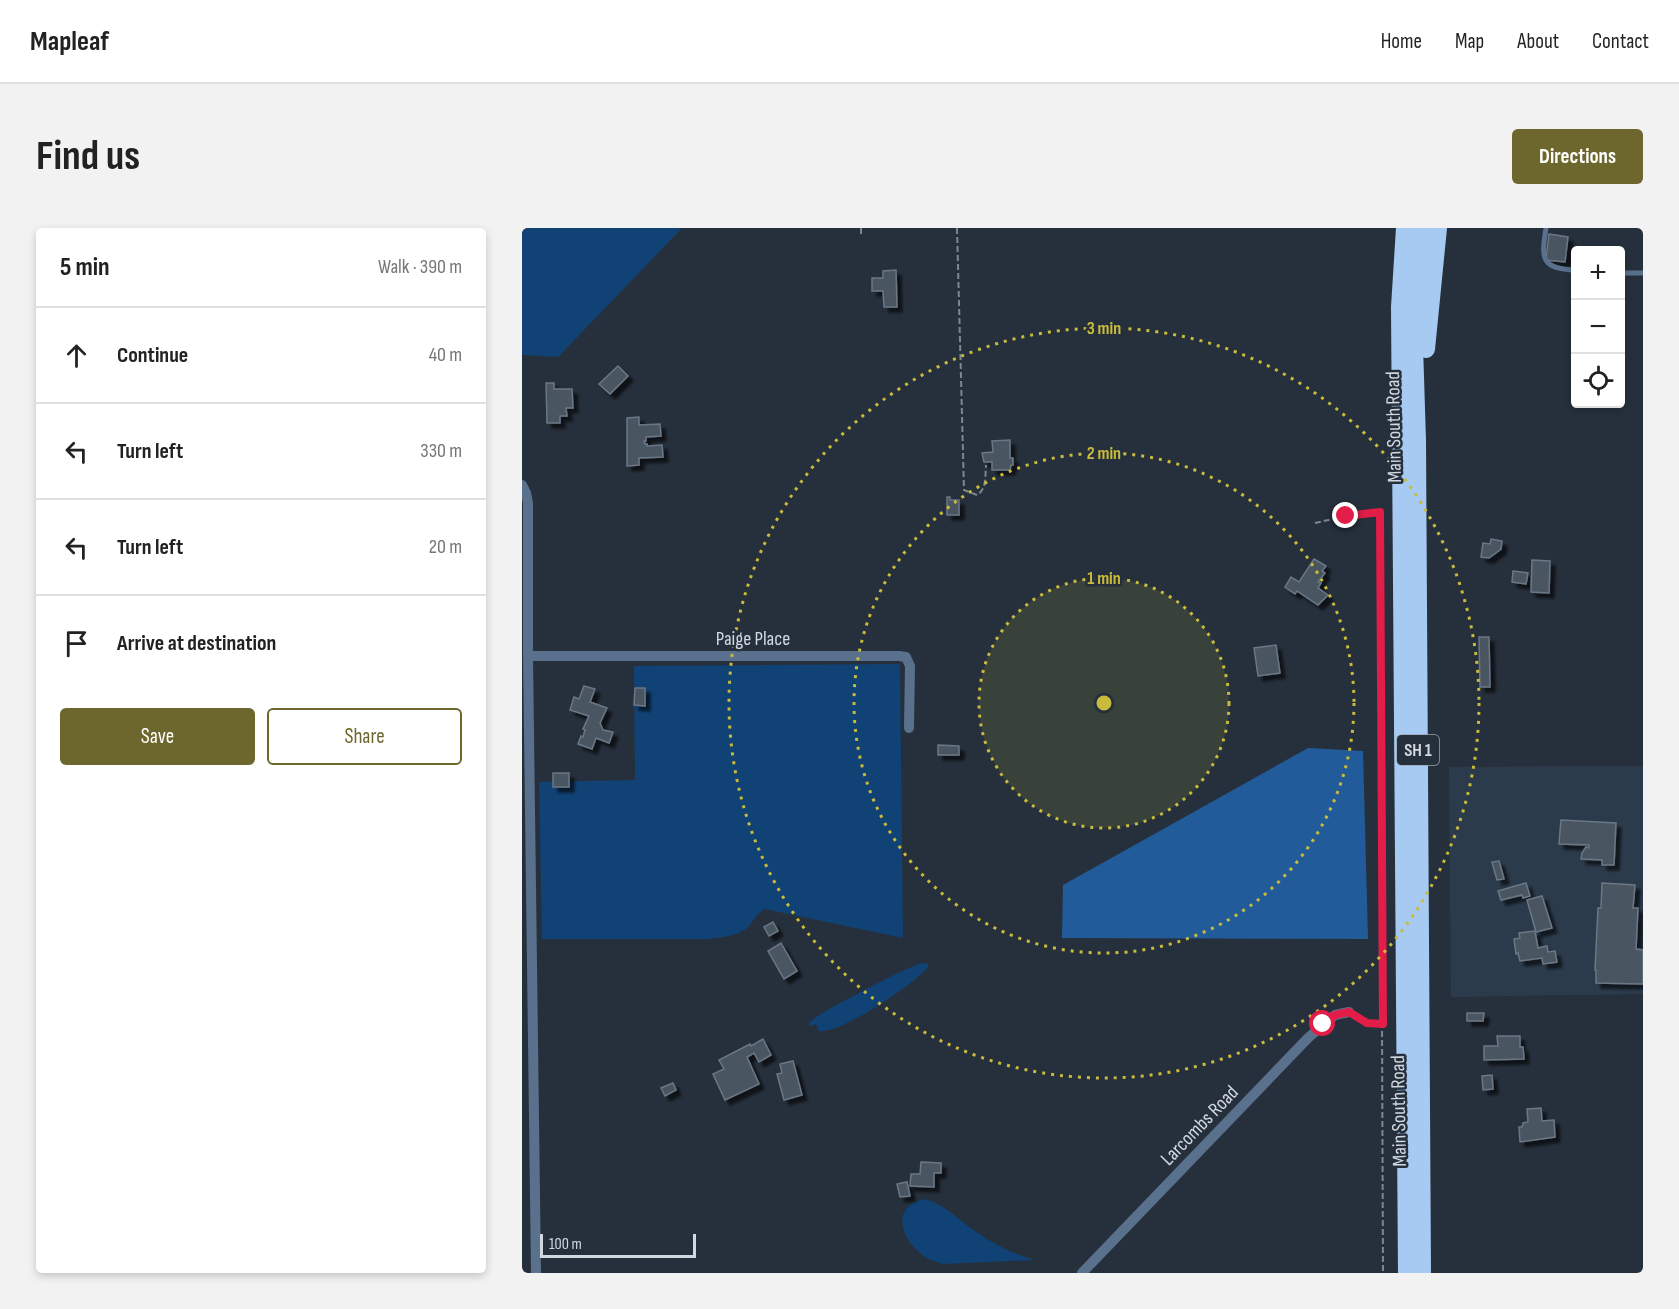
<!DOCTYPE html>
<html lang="en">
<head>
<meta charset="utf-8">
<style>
  :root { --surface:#fff; --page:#f2f2f2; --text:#222; --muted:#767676; --line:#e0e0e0; --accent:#6d672d }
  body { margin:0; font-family:"Sofia Sans Condensed",sans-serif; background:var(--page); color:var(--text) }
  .controls { position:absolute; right:18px; top:18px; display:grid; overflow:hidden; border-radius:6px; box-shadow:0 3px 9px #0003 }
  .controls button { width:54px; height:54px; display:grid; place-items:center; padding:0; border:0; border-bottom:2px solid var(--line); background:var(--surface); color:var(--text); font:30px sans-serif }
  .scale { position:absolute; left:18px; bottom:15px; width:156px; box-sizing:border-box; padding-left:6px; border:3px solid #d2d8e0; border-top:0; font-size:16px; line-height:21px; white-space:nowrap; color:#d2d8e0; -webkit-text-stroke:4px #26303c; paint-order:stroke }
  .stop { position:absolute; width:18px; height:18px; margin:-14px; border:4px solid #e11d48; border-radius:50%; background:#fff }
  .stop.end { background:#e11d48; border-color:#fff; box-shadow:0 2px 6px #0008 }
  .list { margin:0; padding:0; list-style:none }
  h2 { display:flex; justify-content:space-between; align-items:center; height:78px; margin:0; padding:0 24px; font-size:26px }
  h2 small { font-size:20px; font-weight:400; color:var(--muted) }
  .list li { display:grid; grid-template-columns:39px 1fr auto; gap:18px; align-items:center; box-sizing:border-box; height:96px; padding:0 24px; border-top:2px solid var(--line) }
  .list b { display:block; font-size:22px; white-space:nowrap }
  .list em { font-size:20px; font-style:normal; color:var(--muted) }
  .actions { display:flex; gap:12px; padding:18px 24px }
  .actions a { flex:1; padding:14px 0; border:2px solid var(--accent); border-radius:6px; text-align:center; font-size:21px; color:var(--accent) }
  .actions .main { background:var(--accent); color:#fff }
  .icon { flex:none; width:33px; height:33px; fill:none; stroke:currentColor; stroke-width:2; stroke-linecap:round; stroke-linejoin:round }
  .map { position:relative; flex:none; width:1121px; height:1045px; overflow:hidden; border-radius:6px }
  header { display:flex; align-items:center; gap:36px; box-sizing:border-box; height:84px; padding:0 30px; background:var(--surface); border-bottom:2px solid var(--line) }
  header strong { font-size:28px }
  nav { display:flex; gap:33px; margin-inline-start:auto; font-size:21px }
  .intro { display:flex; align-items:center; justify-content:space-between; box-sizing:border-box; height:144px; padding:0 36px }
  h1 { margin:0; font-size:42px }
  .button { padding:15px 27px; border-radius:6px; background:var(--accent); color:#fff; font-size:21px; font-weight:700 }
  main { display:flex; gap:36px; padding:0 36px }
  aside { flex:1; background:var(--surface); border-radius:6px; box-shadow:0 3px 9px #0003 }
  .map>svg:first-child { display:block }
</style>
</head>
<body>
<header>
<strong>Mapleaf</strong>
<nav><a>Home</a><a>Map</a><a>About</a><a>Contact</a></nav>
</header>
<div class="intro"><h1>Find us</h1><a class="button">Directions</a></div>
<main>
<aside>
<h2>5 min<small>Walk · 390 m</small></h2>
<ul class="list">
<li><svg class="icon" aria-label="ahead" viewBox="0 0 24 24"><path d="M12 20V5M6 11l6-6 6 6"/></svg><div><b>Continue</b></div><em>40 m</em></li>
<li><svg class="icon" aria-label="left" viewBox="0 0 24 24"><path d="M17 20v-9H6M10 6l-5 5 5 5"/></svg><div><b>Turn left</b></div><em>330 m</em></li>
<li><svg class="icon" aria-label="left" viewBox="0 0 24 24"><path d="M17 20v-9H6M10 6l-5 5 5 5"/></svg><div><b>Turn left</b></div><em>20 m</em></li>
<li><svg class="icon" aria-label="arrive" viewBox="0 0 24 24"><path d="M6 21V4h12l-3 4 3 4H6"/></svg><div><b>Arrive at destination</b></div></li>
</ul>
<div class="actions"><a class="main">Save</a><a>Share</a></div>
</aside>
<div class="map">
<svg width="1121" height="1045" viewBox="0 0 1121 1045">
  <defs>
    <filter id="shadow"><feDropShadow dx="5" dy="5" stdDeviation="1.5" flood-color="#0009"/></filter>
  </defs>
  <rect width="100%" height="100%" fill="#26303c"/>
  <polygon fill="#2c3b4c" points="1121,538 1121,766 929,769 927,539"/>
  <g fill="#114275">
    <polygon points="0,0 160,0 36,129 0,127"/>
    <path d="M378,436L381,710L243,681C234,685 233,692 226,699C216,708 201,709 188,711H20L17,554L113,552L112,438Z"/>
    <path d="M400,735L406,736V739C391,757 319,806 297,803L294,796L288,798L286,796C300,783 319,775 335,766C356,755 377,743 400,735Z"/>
    <path d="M402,971C421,975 437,992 453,1003C471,1016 490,1025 512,1032L421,1036C413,1034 405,1031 399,1026C378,1009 369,979 402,971Z"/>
  </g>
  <polygon fill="#225b99" points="786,520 841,523 846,711 540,710 541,657"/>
  <g fill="#495461" stroke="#6b7785" stroke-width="1.5" filter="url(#shadow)">
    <polygon points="1027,6 1046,9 1043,34 1024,32"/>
    <polygon points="374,42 375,79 362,79 361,63 350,63 350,50 361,50 361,43"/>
    <polygon points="96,138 106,148 88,166 77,156"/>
    <polygon points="24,155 32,155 32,161 50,161 51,180 44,180 45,188 38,188 38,195 25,195"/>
    <polygon points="117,189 117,197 138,196 139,208 124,209 124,213 122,213 123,216 125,216 125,218 140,217 141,229 117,230 117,237 105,238 105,190"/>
    <polygon points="488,212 488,230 491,230 491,237 489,237 488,242 470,242 470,234 462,234 460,225 471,224 470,213"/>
    <polygon points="425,269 428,269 428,272 437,272 437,287 425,287"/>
    <polygon points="969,311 980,313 979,321 967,330 959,329 961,315 968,316"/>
    <polygon points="792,331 804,338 800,343 803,345 796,354 799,355 796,360 806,367 796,377 775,363 773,366 763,359 769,349 777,354"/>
    <polygon points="1010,332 1028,333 1027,365 1009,364"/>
    <polygon points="991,343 1006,345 1004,356 990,354"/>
    <polygon points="957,409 967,409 968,459 958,459"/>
    <polygon points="754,417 758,445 736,448 732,420"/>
    <polygon points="62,458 73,461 68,474 85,480 78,495 81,502 91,504 87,515 74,510 70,521 56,516 59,508 61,509 63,502 61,501 67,488 48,482 52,469 57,471"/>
    <polygon points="113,460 123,460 123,478 112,477"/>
    <polygon points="416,517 437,518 437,527 416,527"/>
    <rect x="31" y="545" width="16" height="14"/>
    <polygon points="1039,592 1094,595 1092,637 1080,637 1080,632 1059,631 1060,625 1064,619 1067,620 1067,617 1037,616"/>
    <polygon points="977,633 982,651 975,652 970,634"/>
    <polygon points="1004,655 1008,668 1001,670 1000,667 979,672 976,663"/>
    <polygon points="1080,655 1113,657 1111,680 1116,680 1114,721 1121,722 1121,756 1074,755 1074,742 1073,742 1076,680 1079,680"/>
    <polygon points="1020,668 1030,700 1014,704 1005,672"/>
    <polygon points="251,694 256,703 247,708 242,699"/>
    <polygon points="1013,703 1016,720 1025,718 1026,724 1033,723 1035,734 1021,736 1020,730 998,733 996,725 994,726 992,711 998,710 997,705"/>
    <polygon points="259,715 275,743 262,751 246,723"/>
    <polygon points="945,785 962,785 961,793 945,793"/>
    <polygon points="975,808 998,808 998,819 1001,819 1002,831 962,832 962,818 976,818"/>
    <polygon points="241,811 249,827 237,834 232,825 225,829 237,856 203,872 191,846 202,841 197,832 228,816 229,818"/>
    <polygon points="271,833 280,867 262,872 255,846 260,845 258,836"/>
    <polygon points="970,847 971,861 961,862 960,848"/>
    <polygon points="151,855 154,862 143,868 139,860"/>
    <polygon points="1019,880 1020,893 1032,892 1033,909 998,914 997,899 1000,899 1001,895 1006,894 1005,881"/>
    <polygon points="399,934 419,935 419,945 412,945 412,959 388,958 389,946 398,946"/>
    <polygon points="385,954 388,968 378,969 375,956"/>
  </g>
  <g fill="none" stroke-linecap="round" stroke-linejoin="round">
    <g stroke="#7e8690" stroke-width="2" stroke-dasharray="6 3" stroke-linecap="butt">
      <polyline points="339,0 339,9"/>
      <path d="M435,0L442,262L455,267C465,261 463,248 464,237"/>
      <polyline points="793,295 824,288 858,284 861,1045"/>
      <polyline points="836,789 845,795 861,796"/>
    </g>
    <g stroke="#59718d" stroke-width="5">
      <path d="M1024,0C1019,31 1019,41 1054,42"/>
      <polyline points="1098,45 1121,45"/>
    </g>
    <g stroke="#59718d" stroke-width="10">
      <polyline points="0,257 4,265 6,275 6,428 14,1045"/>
      <polyline points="6,428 377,428 384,429 388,438 387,500"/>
      <polyline points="560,1045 786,810 813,787 827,784"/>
    </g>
    <g stroke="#a7caf3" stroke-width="18">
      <polyline points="883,0 878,79 885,1045"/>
      <polyline points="899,0 892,117 895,213 900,1045"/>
      <polyline points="904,121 916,0"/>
    </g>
  </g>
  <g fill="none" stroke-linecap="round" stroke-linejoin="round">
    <polyline stroke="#e11d48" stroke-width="8" points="801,796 813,787 827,784 845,795 861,796 858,284 824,288"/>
  </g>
  <circle cx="582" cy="475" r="125" fill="#c9bb3b" fill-opacity=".12"/>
  <g fill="none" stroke="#c9bb3b" stroke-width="3" stroke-dasharray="3 6">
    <circle cx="582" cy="475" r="125"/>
    <circle cx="582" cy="475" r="250"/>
    <circle cx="582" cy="475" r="375"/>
  </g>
  <g text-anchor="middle" stroke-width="5" stroke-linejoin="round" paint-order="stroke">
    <rect fill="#26303c" stroke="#9ea6af" stroke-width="1.5" x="875" y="507" width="42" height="30" rx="4.5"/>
    <g font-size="18" font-weight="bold" fill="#d2d8e0">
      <text x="896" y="528">SH 1</text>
    </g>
    <g font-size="20" fill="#d2d8e0" stroke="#26303c">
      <text transform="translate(871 199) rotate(-91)" y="7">Main South Road</text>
      <text x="231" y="417">Paige Place</text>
      <text transform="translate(876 883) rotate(-91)" y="7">Main South Road</text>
      <text transform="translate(677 897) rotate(-46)" y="7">Larcombs Road</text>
    </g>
  </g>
  <circle cx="582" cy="475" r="9" fill="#c9bb3b" stroke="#26303c" stroke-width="3"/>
  <g font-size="18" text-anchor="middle" font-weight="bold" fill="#c9bb3b" stroke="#26303c" stroke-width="5" stroke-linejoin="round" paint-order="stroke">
    <text x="582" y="106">3 min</text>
    <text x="582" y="231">2 min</text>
    <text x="582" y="356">1 min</text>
  </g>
</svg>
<div class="controls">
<button>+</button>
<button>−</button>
<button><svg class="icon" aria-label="locate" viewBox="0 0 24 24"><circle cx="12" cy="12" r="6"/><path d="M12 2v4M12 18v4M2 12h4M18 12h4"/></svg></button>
</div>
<div class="scale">100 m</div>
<div class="stop" style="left:801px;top:796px"></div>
<div class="stop end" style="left:824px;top:288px"></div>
</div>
</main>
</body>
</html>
